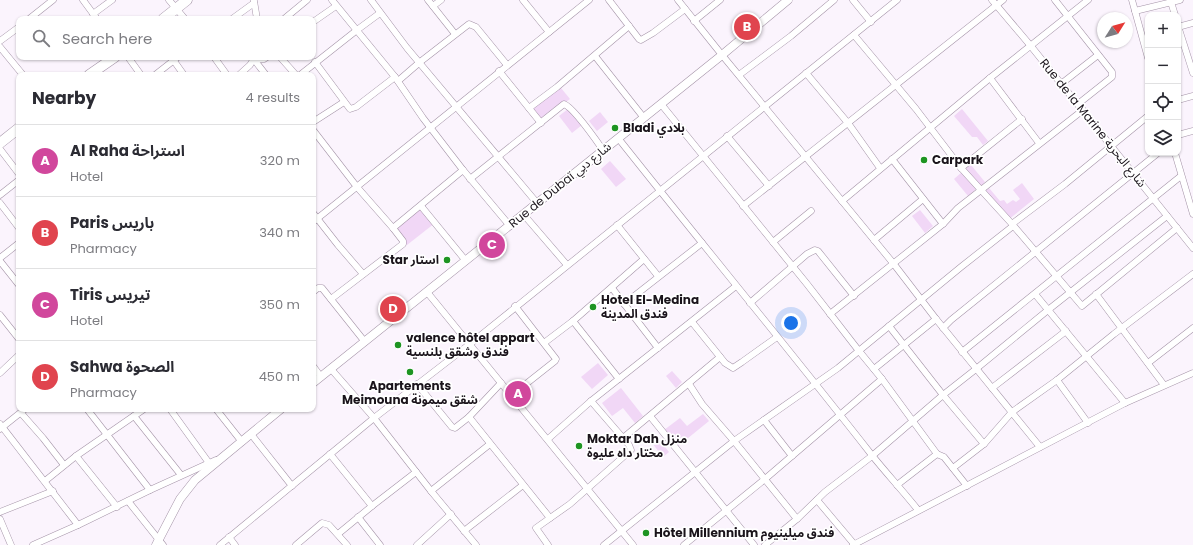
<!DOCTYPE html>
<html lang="en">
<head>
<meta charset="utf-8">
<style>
  :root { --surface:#fff; --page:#f2f2f3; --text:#2b2b33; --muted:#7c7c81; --line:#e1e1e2; --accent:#1e9422 }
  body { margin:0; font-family:Poppins,"Noto Sans Arabic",sans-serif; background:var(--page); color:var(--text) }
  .controls { position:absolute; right:12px; top:12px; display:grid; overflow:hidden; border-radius:8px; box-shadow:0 1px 3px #0004 }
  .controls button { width:36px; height:36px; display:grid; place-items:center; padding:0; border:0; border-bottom:1px solid var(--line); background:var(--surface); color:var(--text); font:20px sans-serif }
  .compass { position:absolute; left:1097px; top:12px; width:36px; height:36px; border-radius:50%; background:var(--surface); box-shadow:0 1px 3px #0004; rotate:53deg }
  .you { position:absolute; left:791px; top:323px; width:14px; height:14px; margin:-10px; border:3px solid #fff; border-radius:50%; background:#1a73e8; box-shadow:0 0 0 6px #1a73e833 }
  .badge { display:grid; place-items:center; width:26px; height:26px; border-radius:50%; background:var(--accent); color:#fff; font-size:13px; font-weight:700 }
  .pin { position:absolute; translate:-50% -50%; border:2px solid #fff; box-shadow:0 1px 4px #0006 }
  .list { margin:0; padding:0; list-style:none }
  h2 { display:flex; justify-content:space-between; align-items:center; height:52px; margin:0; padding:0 16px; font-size:17px }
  h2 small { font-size:13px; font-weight:400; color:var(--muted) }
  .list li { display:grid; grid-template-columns:26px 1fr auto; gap:12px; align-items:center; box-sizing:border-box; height:72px; padding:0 16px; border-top:1px solid var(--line) }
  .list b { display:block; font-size:15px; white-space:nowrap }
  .list p { margin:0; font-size:13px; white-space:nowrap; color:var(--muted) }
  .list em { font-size:13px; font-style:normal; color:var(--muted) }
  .icon { flex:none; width:22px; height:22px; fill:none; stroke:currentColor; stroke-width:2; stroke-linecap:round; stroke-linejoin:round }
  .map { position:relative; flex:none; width:1193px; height:545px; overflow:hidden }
  .search { position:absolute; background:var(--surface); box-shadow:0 1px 3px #0004; left:16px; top:16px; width:300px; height:44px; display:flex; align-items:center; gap:10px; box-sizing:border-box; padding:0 14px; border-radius:8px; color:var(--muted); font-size:15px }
  .panel { position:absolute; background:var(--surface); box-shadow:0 1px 3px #0004; left:16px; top:72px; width:300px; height:340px; border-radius:8px }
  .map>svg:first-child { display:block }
</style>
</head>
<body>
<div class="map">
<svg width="1193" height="545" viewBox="0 0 1193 545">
  <rect width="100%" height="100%" fill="#fbf4fd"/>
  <g fill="#f1d7f6">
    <polygon points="561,88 570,99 541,120 531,109"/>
    <polygon points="568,109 582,125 572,133 559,116"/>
    <polygon points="962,109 988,141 983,145 977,137 972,137 954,116"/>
    <polygon points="600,112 608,122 597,131 589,121"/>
    <polygon points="610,161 626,179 616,187 601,169"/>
    <polygon points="971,165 985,182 981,186 965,169"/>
    <polygon points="962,172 976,189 968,196 954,179"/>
    <polygon points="1022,183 1034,199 1008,220 985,190 989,188 1000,201 1004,200 1007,204 1013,200 1016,202 1020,199 1013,190"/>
    <polygon points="420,207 435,223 407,245 394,229"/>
    <polygon points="920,210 933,226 925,233 912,216"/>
    <polygon points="598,363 608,375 592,389 581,377"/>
    <polygon points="672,371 682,382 676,388 666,376"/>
    <polygon points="621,388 643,416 635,423 623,408 612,416 602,403"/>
    <polygon points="703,414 709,421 677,447 664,430 680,418 687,426"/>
    <polygon points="658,438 669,452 663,457 652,443"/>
  </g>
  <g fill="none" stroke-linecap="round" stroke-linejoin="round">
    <defs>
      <g id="minor">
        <polyline points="83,0 97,19"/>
        <polyline points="169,0 185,19"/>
        <polyline points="332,0 395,77 423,118 463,170 510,226"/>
        <polyline points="371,0 407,48 537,203"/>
        <polyline points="428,0 455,34"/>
        <polyline points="523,0 549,32"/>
        <polyline points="609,0 639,39 641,40 653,33 685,9"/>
        <polyline points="678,0 722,55 893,263 936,319 1040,447"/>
        <polyline points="853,0 871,22"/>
        <polyline points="992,0 1030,45 1193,248"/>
        <polyline points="1055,0 1112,72 1112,77 1078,104"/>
        <polyline points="1132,0 1148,58"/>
        <polyline points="254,1 257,19"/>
        <polyline points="1171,2 1175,15"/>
        <polyline points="433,6 441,0"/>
        <polyline points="1135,11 1180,0"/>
        <polyline points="93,14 112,0"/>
        <polyline points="29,19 53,0"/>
        <polyline points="232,19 254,3"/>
        <polyline points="284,19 307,0"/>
        <polyline points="694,21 720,0"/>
        <polyline points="313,22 336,6"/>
        <polyline points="1178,26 1193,73"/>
        <polyline points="1178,27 1193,23"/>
        <polyline points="854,35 916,109 961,168 1012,224 1082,306 1177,228"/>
        <polyline points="0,41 19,27"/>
        <polyline points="0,47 23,75"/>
        <polyline points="595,56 644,118"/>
        <polyline points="128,57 141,75"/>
        <polyline points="214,57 227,75"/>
        <polyline points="252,57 266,75"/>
        <polyline points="280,57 296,75"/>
        <polyline points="254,60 264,59 267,57"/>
        <polyline points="174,61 184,75"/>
        <polyline points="315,62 350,109 356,107 395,77"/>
        <polyline points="499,71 541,123"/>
        <polyline points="806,73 848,123 880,168"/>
        <polyline points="155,75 178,57"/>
        <polyline points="239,75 250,65 255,57"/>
        <polyline points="300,75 357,30 380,13"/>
        <polyline points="739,75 791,36 834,0"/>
        <polyline points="990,78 1039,143"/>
        <polyline points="398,81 420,62 469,24 476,27 507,65"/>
        <polyline points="1061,84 1098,55"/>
        <polyline points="1178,100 1193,96"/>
        <polyline points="661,104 807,284 859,351 882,379 937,454"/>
        <polyline points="529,108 557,87 629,26"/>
        <polyline points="313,122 344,102"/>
        <polyline points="313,130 357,187 393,228 403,241 403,244 331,299"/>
        <polyline points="1178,135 1193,131"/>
        <polyline points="727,136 769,186"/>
        <path d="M618,138C702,244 788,348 871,454C886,473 903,491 918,510"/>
        <polyline points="0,149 19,174"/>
        <polyline points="1175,153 1193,214"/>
        <polyline points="892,159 943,224"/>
        <polyline points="961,168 1022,119"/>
        <path d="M470,179L564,104C574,108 596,140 603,150"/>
        <polyline points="0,195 19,180"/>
        <polyline points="842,201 990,78 1088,0"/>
        <polyline points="0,203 19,228"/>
        <polyline points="421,206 466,261"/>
        <polyline points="743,206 1003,0"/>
        <polyline points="313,213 338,245 363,274"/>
        <polyline points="524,215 567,265"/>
        <polyline points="313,222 589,0"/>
        <polyline points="617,225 658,276"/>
        <polyline points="393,228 463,170"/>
        <polyline points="874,240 923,199"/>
        <polyline points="773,242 811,211"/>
        <polyline points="0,258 19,243"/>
        <polyline points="0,261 19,285"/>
        <polyline points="612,288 658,348"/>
        <polyline points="313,292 318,288 322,288 365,342"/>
        <polyline points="427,292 633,545"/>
        <polyline points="1035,294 1125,403"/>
        <polyline points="1096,294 1164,385"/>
        <polyline points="750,303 807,254 815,250 818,251 854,296"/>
        <polyline points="624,304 702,243"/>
        <polyline points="830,314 943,224 958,208 1083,110"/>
        <polyline points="0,315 19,339"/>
        <polyline points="573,321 619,379"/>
        <polyline points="692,322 725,363 733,368 742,362 777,337"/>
        <polyline points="889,326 943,395 984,444"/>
        <polyline points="943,328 951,320 1158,153"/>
        <polyline points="544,343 573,321 644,259"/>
        <polyline points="962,352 1181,176"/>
        <polyline points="1148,363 1193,328"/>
        <polyline points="313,366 321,377"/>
        <polyline points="331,369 374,418 431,491 476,545"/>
        <polyline points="874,369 936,319"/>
        <polyline points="0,373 19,355"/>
        <polyline points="1057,380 1088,423"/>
        <polyline points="417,384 452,427 455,428 469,417 501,383"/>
        <polyline points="689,384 702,404 734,441 797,519"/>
        <polyline points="992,388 1066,331"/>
        <polyline points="512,395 555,361 556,359 515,306"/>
        <polyline points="87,409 150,490"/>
        <polyline points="170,409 209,463"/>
        <polyline points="216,409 242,442"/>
        <polyline points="21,413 43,438 64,465"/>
        <polyline points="134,416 181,475"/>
        <polyline points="650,416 754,545"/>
        <polyline points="469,417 550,518"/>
        <polyline points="764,420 792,456"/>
        <polyline points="0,424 78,525"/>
        <polyline points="0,429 25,409"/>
        <polyline points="251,434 292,486"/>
        <polyline points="623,438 720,357"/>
        <polyline points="548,439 591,401 736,286"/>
        <polyline points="330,454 372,506"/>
        <polyline points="76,456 117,507"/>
        <polyline points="953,468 984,444 1012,412 1057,380 1114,334 1193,274"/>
        <polyline points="45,481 76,456 144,409"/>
        <polyline points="897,485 937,454 944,457 967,486"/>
        <polyline points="431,491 490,444"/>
        <polyline points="817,500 854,544"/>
        <polyline points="128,501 163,545"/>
        <polyline points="0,512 53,491"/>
        <polyline points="358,517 380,545"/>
        <polyline points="0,519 11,545"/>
        <polyline points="464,531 523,485"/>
        <polyline points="338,534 372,506 416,472"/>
        <polyline points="229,537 235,545"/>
        <polyline points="33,545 78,525 150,490 216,460"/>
        <polyline points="220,545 374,418 470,344 897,0"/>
        <polyline points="296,545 322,523 329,525 347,545"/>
        <polyline points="417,545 451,514"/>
        <polyline points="548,545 536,528 570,504 631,450 629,445 591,401"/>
        <polyline points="604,545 734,441 838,368 961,267 1013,226 1012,224 1065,184 1148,116"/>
        <polyline points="684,545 765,479 882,379"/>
        <polyline points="765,545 797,519 825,492 872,456 943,395 976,369 1048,310 1167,216"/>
        <polyline points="853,545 1125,403 1193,373"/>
      </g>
      <g id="tertiary">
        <polyline points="313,383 722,55 788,0"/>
        <polyline points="156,545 180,499 195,480 281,409"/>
      </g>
      <g id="trunk">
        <polyline points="163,19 187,0"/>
        <polyline points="89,75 115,57"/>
        <polyline points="0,143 19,128"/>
      </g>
    </defs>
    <use href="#minor" stroke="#a594a8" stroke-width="7"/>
    <use href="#tertiary" stroke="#a594a8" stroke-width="9"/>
    <use href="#trunk" stroke="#a594a8" stroke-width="11"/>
    <use href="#minor" stroke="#fff" stroke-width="6"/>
    <use href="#tertiary" stroke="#fff" stroke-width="8"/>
    <use href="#trunk" stroke="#fff" stroke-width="10"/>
  </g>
  <g fill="#1e9422" stroke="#fff" stroke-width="1.5">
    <circle cx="615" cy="128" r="4"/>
    <circle cx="924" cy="160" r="4"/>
    <circle cx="447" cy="260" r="4"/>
    <circle cx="593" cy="307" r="4"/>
    <circle cx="398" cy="345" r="4"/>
    <circle cx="410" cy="372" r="4"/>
    <circle cx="579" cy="446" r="4"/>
    <circle cx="646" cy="533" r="4"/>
  </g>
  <g text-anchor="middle" stroke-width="3.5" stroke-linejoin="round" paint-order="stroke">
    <g font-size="12" fill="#1a141b" stroke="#fff">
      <text transform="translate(1093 123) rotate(51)" y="4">Rue de la Marine شارع البحرية</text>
      <text transform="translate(560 185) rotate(-39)" y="4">Rue de Dubaï شارع دبي</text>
    </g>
    <g font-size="12" font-weight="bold" fill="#1a141b" stroke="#fff" text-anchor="start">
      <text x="623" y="132">Bladi بلادي</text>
      <text x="932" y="164">Carpark</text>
      <text x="439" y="264" text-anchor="end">Star استار</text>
      <text x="601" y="304">Hotel El-Medina<tspan x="601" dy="14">فندق المدينة</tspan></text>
      <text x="406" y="342">valence hôtel appart<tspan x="406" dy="14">فندق وشقق بلنسية</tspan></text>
      <text x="410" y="390" text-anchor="middle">Apartements<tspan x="410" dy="14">Meimouna شقق ميمونة</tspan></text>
      <text x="587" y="443">Moktar Dah منزل<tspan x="587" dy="14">مختار داه عليوة</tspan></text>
      <text x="654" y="537">Hôtel Millennium فندق ميلينيوم</text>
    </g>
  </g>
</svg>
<div class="controls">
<button>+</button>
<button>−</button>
<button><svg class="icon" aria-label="locate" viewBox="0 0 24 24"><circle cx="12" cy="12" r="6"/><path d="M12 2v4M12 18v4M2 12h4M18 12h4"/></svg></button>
<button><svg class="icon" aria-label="layers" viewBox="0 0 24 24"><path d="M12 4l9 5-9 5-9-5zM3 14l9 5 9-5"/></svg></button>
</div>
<svg class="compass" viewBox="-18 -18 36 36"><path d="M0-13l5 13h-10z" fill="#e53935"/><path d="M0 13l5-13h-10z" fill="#7c7c81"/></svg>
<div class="you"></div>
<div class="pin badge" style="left:518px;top:394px;background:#d1479c">A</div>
<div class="pin badge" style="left:747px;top:27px;background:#e0444e">B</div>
<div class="pin badge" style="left:492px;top:245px;background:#d1479c">C</div>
<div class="pin badge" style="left:393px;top:309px;background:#e0444e">D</div>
<div class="search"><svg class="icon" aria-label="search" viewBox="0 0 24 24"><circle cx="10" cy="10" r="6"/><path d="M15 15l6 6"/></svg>Search here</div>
<section class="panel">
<h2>Nearby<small>4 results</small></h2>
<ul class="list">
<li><span class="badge" style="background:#d1479c">A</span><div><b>Al Raha استراحة</b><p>Hotel</p></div><em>320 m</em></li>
<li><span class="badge" style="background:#e0444e">B</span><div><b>Paris باريس</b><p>Pharmacy</p></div><em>340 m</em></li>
<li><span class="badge" style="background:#d1479c">C</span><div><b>Tiris تيريس</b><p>Hotel</p></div><em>350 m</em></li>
<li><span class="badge" style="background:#e0444e">D</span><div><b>Sahwa الصحوة</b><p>Pharmacy</p></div><em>450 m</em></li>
</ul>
</section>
</div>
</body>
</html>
